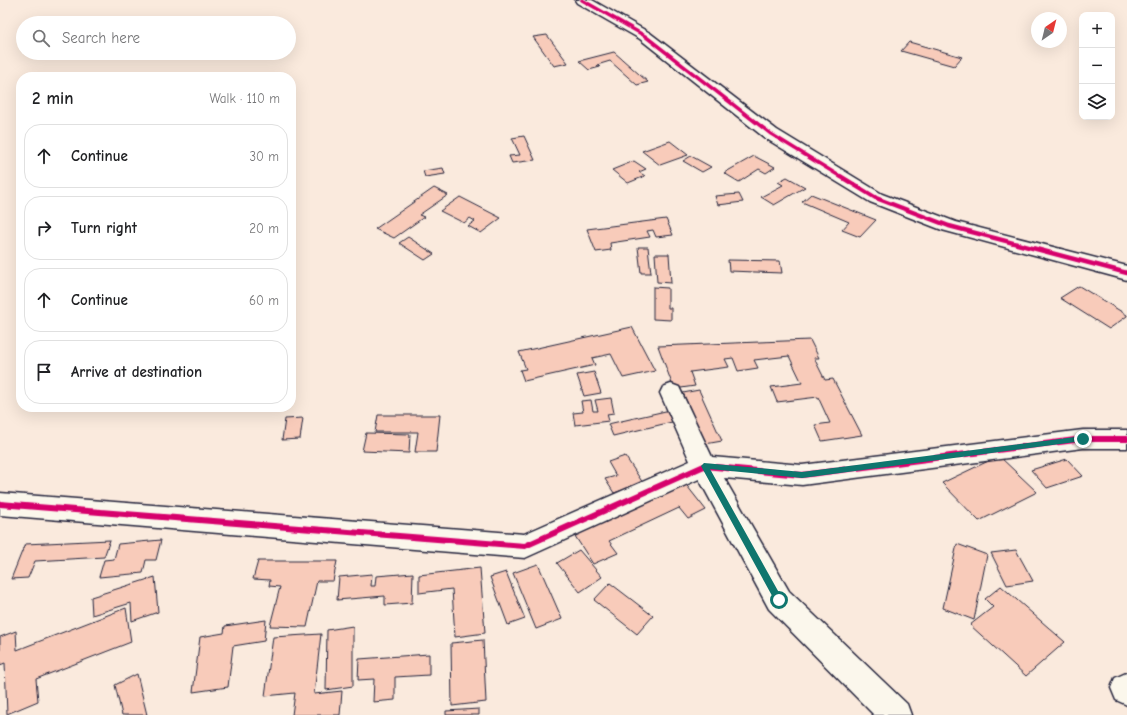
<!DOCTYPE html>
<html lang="en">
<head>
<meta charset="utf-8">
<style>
  :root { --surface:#fff; --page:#f2f2f2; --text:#202124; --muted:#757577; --line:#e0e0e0 }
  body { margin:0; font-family:"Comic Neue",sans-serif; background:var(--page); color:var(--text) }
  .controls { position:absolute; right:12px; top:12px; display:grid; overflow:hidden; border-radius:8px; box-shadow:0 4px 16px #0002 }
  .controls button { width:36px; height:36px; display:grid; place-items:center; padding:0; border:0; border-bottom:1px solid var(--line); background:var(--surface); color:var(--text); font:20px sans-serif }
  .compass { position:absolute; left:1031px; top:12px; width:36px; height:36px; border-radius:50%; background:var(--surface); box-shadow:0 4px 16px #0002; rotate:35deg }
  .stop { position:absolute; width:12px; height:12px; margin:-9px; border:3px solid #0f766e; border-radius:50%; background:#fff }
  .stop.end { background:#0f766e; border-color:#fff; box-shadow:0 1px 4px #0008 }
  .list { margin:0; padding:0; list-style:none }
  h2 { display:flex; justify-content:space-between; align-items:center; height:52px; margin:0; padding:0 16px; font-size:17px }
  h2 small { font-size:13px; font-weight:400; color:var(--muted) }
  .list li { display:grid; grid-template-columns:26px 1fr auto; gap:12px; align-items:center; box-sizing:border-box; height:64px; margin:0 8px 8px; padding:0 8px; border:1px solid var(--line); border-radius:16px }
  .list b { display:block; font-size:15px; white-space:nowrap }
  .list em { font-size:13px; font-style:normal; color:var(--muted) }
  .icon { flex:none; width:22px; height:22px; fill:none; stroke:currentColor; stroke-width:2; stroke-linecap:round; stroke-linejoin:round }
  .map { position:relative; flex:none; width:1127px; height:715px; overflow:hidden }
  .search { position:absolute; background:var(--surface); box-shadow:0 4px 16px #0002; left:16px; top:16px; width:280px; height:44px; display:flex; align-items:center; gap:10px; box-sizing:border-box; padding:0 14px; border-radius:22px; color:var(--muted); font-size:15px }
  .panel { position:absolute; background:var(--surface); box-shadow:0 4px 16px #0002; left:16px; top:72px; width:280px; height:340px; border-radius:16px }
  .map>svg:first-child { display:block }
</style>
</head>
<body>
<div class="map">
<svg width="1127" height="715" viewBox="0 0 1127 715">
  <rect width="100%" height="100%" fill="#faeadd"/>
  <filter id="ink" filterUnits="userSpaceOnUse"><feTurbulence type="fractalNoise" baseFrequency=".025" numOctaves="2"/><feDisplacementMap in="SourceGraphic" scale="8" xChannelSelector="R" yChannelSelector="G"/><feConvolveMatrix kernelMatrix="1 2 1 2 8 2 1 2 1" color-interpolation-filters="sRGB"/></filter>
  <g filter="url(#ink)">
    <g fill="#f8cbba" stroke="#22223b">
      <polygon points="547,35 568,63 554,66 533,37"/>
      <polygon points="909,42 962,57 954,66 901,51"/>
      <polygon points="614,52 648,82 637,85 610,61 597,65 600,67 589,70 579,61"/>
      <polygon points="524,136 535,160 512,163 509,156 520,155 512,138"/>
      <polygon points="670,141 688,155 660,165 642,151"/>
      <polygon points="691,156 711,167 702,172 683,161"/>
      <polygon points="754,156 775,167 766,173 759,169 739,182 724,173"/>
      <polygon points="634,161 646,169 639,172 645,176 628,183 612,170"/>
      <polygon points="443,168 445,174 425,177 423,171"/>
      <polygon points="787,177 805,187 774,205 761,197 783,185 778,182"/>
      <polygon points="434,188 448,195 419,215 424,217 394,238 375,229"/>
      <polygon points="739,194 743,202 718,205 715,196"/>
      <polygon points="811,194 876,220 860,237 842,230 849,222 802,202"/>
      <polygon points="460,197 501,218 481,233 468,226 475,221 470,218 464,223 440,211"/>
      <polygon points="666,219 673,235 656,237 653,230 647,231 650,237 610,243 611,250 596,252 587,229"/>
      <polygon points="408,237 434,254 425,260 399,243"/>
      <polygon points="638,247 648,247 651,273 641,273"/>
      <polygon points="655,254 669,254 671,283 657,282"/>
      <polygon points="728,260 780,261 782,273 729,271"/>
      <polygon points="1079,286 1127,315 1127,316 1109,329 1060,298"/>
      <polygon points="653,287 668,288 668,308 671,308 671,320 653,319"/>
      <polygon points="632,327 655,371 623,378 611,354 592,358 595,365 524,381 520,370 526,369 519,352"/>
      <polygon points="810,340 819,358 814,358 825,380 833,379 862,435 822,441 815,425 830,423 818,397 777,402 771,387 802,383 789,356 754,360 758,368 738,371 733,358 725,359 729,367 690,372 695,386 674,389 658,346"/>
      <polygon points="594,372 601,393 584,396 577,375"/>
      <polygon points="699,390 722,441 705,444 683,393"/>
      <polygon points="611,398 614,413 607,414 609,421 575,425 573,413 583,412 581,401 591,400 593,411 598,411 595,400"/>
      <polygon points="670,410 676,421 613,436 608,424"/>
      <polygon points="378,415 440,415 436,452 415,452 418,432 375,432"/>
      <polygon points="303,418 300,439 282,440 285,419"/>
      <polygon points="366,433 410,434 409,453 362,451"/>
      <polygon points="625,456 643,483 614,493 605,479 616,476 608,462"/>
      <polygon points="999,456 1037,492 979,521 942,483"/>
      <polygon points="1067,459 1083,476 1047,488 1031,470"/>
      <polygon points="684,482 706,510 688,519 679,508 609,541 618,553 593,564 573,533"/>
      <polygon points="110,540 104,557 35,561 28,578 11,579 25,544"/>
      <polygon points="161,540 156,560 146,560 143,573 99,577 104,560 114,559 118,544"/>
      <polygon points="957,544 987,555 974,620 943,608"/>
      <polygon points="579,550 602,577 580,592 557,563"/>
      <polygon points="1016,550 1033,581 1007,585 991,553"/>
      <polygon points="258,561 337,561 333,581 317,581 307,627 270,626 280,587 269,586 270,580 253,579"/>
      <polygon points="538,564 562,619 536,629 513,573"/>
      <polygon points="480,568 485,633 455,637 452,589 419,593 419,575"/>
      <polygon points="506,572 525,619 508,625 490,577"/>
      <polygon points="413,573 412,603 385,605 385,596 337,600 339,577 372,574 371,586 375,586 376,576"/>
      <polygon points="155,577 158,612 132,621 131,603 92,615 91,597"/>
      <polygon points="610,583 653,616 637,634 594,600"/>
      <polygon points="1001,586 1065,642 1026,676 970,625 993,607 985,599"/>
      <polygon points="126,608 131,642 36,679 38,701 7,714 5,663 0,665 0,637 16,631 17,650"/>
      <polygon points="266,620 264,641 233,646 228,687 193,692 200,637 224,633 225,626"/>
      <polygon points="353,626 353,686 326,690 327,630"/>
      <polygon points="321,634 314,694 342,691 340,715 292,715 295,693 265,696 273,637"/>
      <polygon points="483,640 486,702 452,706 451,643"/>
      <polygon points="429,654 429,675 395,677 395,700 373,702 374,679 358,680 359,659"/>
      <polygon points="137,674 147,715 122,715 115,685"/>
      <polygon points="479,709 479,715 446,715 446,711"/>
    </g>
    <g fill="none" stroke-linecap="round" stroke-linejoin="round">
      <defs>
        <g id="minor">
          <polygon points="575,0 592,0 650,33 777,130 882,194 956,222 1127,266 1127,280 942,230 870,202 765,138 640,39 577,3"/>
          <polygon points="671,384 679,387 712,457 802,465 1083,430 1127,430 1127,448 1083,448 802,485 724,478 789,591 907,704 911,715 874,715 769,609 699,479 525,558 0,515 0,493 524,534 690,461 660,393 663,387"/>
          <polygon points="1126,673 1127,674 1127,705 1116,700 1111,688 1115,678"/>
        </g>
      </defs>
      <use href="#minor" stroke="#22223b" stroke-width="3"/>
      <use href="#minor" fill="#fbf7ec" fill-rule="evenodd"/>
      <defs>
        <polyline id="cycleway-far2" points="582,0 645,36 771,134 841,177"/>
        <polyline id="cycleway-far1" points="840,176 876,198 949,226 1127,273"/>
        <polyline id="cycleway" points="0,504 525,546 704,466 802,475 1083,439 1127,439"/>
      </defs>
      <use href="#cycleway-far2" stroke="#fbf7ec" stroke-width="5"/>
      <use href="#cycleway-far1" stroke="#fbf7ec" stroke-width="7"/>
      <use href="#cycleway" stroke="#fbf7ec" stroke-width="8"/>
      <use href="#cycleway-far2" stroke="#d6006c" stroke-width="3.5"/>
      <use href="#cycleway-far1" stroke="#d6006c" stroke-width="4.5"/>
      <use href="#cycleway" stroke="#d6006c" stroke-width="6"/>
    </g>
  </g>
  <polygon fill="#0f766e" points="1083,436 1087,439 1083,441 802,478 710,469 782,598 783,600 779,604 776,603 701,466 704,463 802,472"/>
</svg>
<div class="controls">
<button>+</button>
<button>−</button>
<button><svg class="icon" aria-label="layers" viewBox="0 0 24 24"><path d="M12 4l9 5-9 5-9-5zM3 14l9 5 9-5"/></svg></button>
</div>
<svg class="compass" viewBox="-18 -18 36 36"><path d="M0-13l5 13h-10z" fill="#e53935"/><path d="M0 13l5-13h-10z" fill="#757577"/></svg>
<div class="stop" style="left:779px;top:600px"></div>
<div class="stop end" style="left:1083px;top:439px"></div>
<div class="search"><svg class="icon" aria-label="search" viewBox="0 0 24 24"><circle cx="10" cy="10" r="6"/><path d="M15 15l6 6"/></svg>Search here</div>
<section class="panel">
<h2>2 min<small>Walk · 110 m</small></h2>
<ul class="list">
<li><svg class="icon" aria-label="ahead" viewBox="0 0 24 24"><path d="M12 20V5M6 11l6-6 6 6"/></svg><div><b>Continue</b></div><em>30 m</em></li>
<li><svg class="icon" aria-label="right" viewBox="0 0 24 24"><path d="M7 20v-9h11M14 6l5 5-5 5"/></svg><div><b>Turn right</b></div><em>20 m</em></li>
<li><svg class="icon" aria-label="ahead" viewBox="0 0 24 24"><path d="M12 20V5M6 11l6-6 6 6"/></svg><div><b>Continue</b></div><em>60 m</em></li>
<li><svg class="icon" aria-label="arrive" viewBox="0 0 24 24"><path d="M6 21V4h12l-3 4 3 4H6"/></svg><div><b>Arrive at destination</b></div></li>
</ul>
</section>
</div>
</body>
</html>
